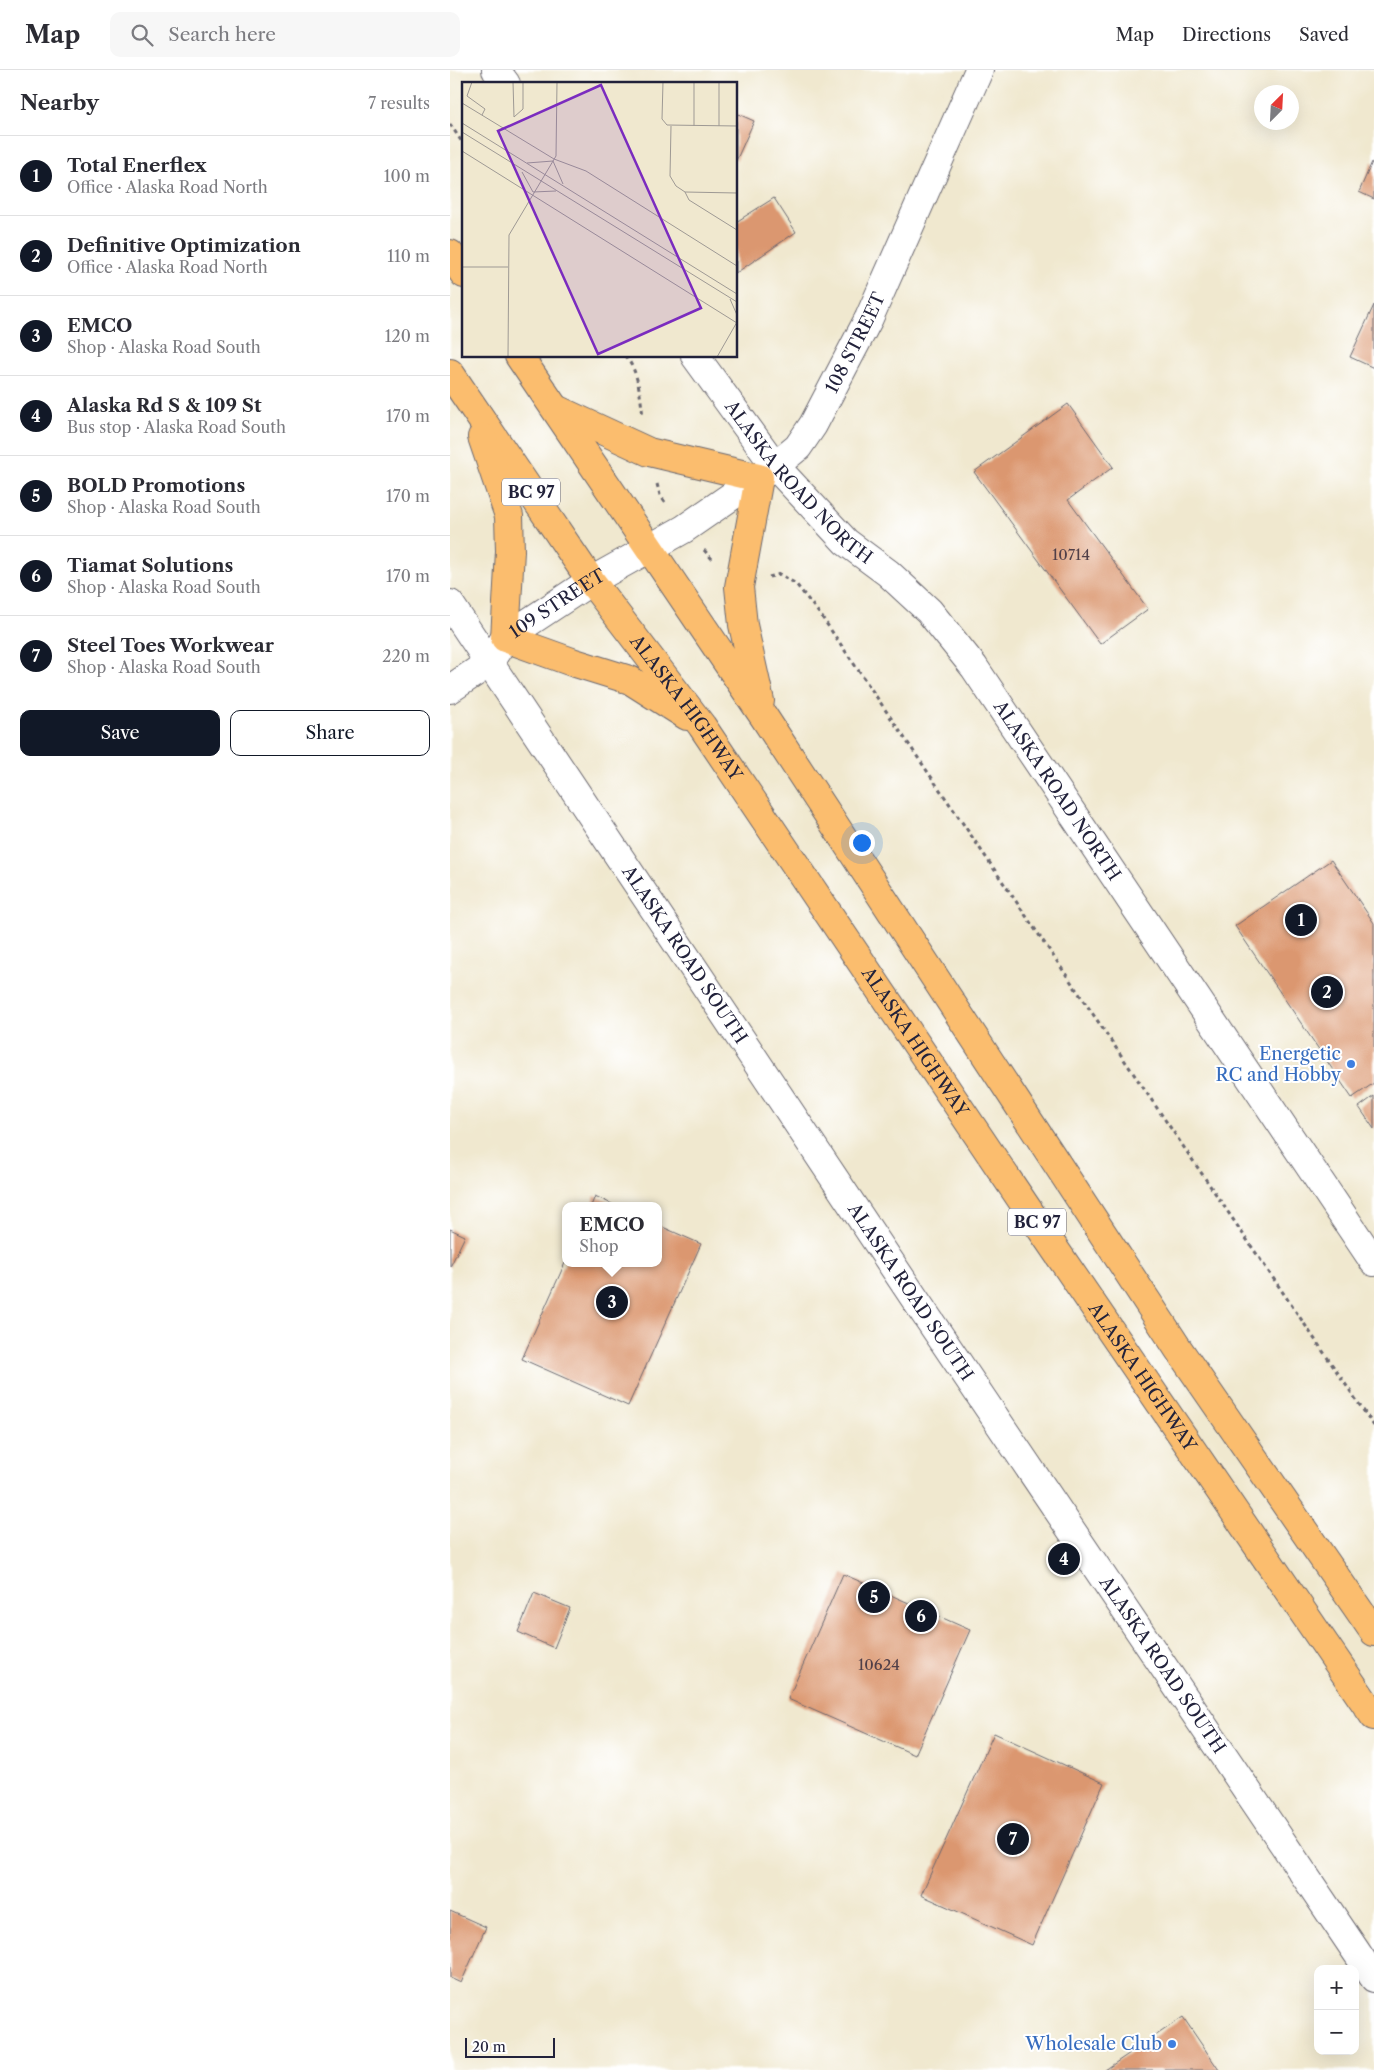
<!DOCTYPE html>
<html lang="en">
<head>
<meta charset="utf-8">
<style>
  :root { --surface:#fff; --page:#f7f7f7; --text:#2b2b33; --muted:#7c7c81; --line:#e1e1e2; --accent:#111827 }
  body { margin:0; font-family:"Libre Caslon Text",serif; background:var(--page); color:var(--text) }
  .controls { position:absolute; right:15px; bottom:15px; display:grid; overflow:hidden; border-radius:10px; box-shadow:0 5px 20px #0002 }
  .controls button { width:45px; height:45px; display:grid; place-items:center; padding:0; border:0; border-bottom:1px solid var(--line); background:var(--surface); color:var(--text); font:25px sans-serif }
  .compass { position:absolute; left:804px; top:15px; width:45px; height:45px; border-radius:50%; background:var(--surface); box-shadow:0 5px 20px #0002; rotate:24deg }
  .scale { position:absolute; left:15px; bottom:12px; width:90px; box-sizing:border-box; padding-left:5px; border:2px solid #22223b; border-top:0; font-size:14px; line-height:18px; white-space:nowrap; color:#22223b; -webkit-text-stroke:4px #fff; paint-order:stroke }
  .you { position:absolute; left:411px; top:772px; width:18px; height:18px; margin:-12px; border:4px solid #fff; border-radius:50%; background:#1a73e8; box-shadow:0 0 0 8px #1a73e833 }
  .badge { display:grid; place-items:center; width:32px; height:32px; border-radius:50%; background:var(--accent); color:#fff; font-size:16px; font-weight:700 }
  .pin { position:absolute; translate:-50% -50%; border:2px solid #fff; box-shadow:0 1px 5px #0006 }
  .popup { position:absolute; left:112px; top:1132px; width:100px; height:65px; box-sizing:border-box; display:grid; place-content:center; border-radius:10px; background:var(--surface); filter:drop-shadow(0 1px 4px #0005); font-size:16px; white-space:nowrap; color:var(--muted) }
  .popup b { font-size:19px; color:var(--text) }
  .popup::after { content:''; position:absolute; left:50%; top:100%; margin-left:-10px; border:10px solid transparent; border-top-color:var(--surface) }
  .list { margin:0; padding:0; list-style:none }
  h2 { display:flex; justify-content:space-between; align-items:center; height:65px; margin:0; padding:0 20px; font-size:21px }
  h2 small { font-size:16px; font-weight:400; color:var(--muted) }
  .list li { display:grid; grid-template-columns:32px 1fr auto; gap:15px; align-items:center; box-sizing:border-box; height:80px; padding:0 20px; border-top:1px solid var(--line) }
  .list b { display:block; font-size:19px; white-space:nowrap }
  .list p { margin:0; font-size:16px; white-space:nowrap; color:var(--muted) }
  .list em { font-size:16px; font-style:normal; color:var(--muted) }
  .actions { display:flex; gap:10px; padding:15px 20px }
  .actions a { flex:1; padding:11px 0; border:1px solid var(--accent); border-radius:10px; text-align:center; font-size:18px; color:var(--accent) }
  .actions .main { background:var(--accent); color:#fff }
  .icon { flex:none; width:28px; height:28px; fill:none; stroke:currentColor; stroke-width:2; stroke-linecap:round; stroke-linejoin:round }
  .map { position:relative; flex:none; width:924px; height:2000px; overflow:hidden }
  header { display:flex; align-items:center; gap:30px; box-sizing:border-box; height:70px; padding:0 25px; background:var(--surface); border-bottom:1px solid var(--line) }
  header strong { font-size:24px }
  nav { display:flex; gap:28px; margin-inline-start:auto; font-size:18px }
  .search { width:350px; height:45px; background:var(--page); display:flex; align-items:center; gap:12px; box-sizing:border-box; padding:0 18px; border-radius:10px; color:var(--muted); font-size:19px }
  main { display:flex }
  aside { flex:1; background:var(--surface) }
  .map>svg:first-child { display:block }
</style>
</head>
<body>
<header>
<strong>Map</strong>
<div class="search"><svg class="icon" aria-label="search" viewBox="0 0 24 24"><circle cx="10" cy="10" r="6"/><path d="M15 15l6 6"/></svg>Search here</div>
<nav><a>Map</a><a>Directions</a><a>Saved</a></nav>
</header>
<main>
<aside>
<h2>Nearby<small>7 results</small></h2>
<ul class="list">
<li><span class="badge">1</span><div><b>Total Enerflex</b><p>Office · Alaska Road North</p></div><em>100 m</em></li>
<li><span class="badge">2</span><div><b>Definitive Optimization</b><p>Office · Alaska Road North</p></div><em>110 m</em></li>
<li><span class="badge">3</span><div><b>EMCO</b><p>Shop · Alaska Road South</p></div><em>120 m</em></li>
<li><span class="badge">4</span><div><b>Alaska Rd S &amp; 109 St</b><p>Bus stop · Alaska Road South</p></div><em>170 m</em></li>
<li><span class="badge">5</span><div><b>BOLD Promotions</b><p>Shop · Alaska Road South</p></div><em>170 m</em></li>
<li><span class="badge">6</span><div><b>Tiamat Solutions</b><p>Shop · Alaska Road South</p></div><em>170 m</em></li>
<li><span class="badge">7</span><div><b>Steel Toes Workwear</b><p>Shop · Alaska Road South</p></div><em>220 m</em></li>
</ul>
<div class="actions"><a class="main">Save</a><a>Share</a></div>
</aside>
<div class="map">
<svg width="924" height="2000" viewBox="0 0 924 2000">
  <rect width="100%" height="100%" fill="#fff"/>
  <filter id="ink" filterUnits="userSpaceOnUse"><feTurbulence type="fractalNoise" baseFrequency=".02" numOctaves="2"/><feDisplacementMap in="SourceGraphic" scale="10" xChannelSelector="R" yChannelSelector="G"/><feConvolveMatrix kernelMatrix="1 2 1 2 8 2 1 2 1" color-interpolation-filters="sRGB"/></filter>
  <filter id="wash" filterUnits="userSpaceOnUse"><feTurbulence type="fractalNoise" baseFrequency=".0096" numOctaves="4" result="noise"/><feDisplacementMap in="SourceGraphic" scale="20" xChannelSelector="R" yChannelSelector="G"/><feGaussianBlur stdDeviation="1.12" result="paint"/><feColorMatrix in="noise" values="0 0 0 0 0 0 0 0 0 0 0 0 0 0 0 0 0 1.4 0 .05"/><feComposite in="paint" operator="in"/></filter>
  <g filter="url(#wash)">
    <rect width="100%" height="100%" fill="#f0e8cf"/>
    <g id="blocks">
      <g fill="#db976f">
        <polygon points="286,43 304,51 286,91"/>
        <polygon points="922,92 924,93 924,129 909,122"/>
        <polygon points="324,128 346,162 286,203 286,152"/>
        <polygon points="924,235 924,298 900,287"/>
        <polygon points="618,334 663,397 618,430 698,539 650,574 524,402"/>
        <polygon points="881,790 924,853 924,1013 902,1028 785,856"/>
        <polygon points="924,1026 924,1059 909,1037"/>
        <polygon points="145,1126 166,1136 141,1136"/>
        <polygon points="208,1155 251,1174 178,1336 72,1289 115,1193 208,1193"/>
        <polygon points="0,1159 15,1166 0,1197"/>
        <polygon points="393,1504 520,1560 465,1685 338,1629"/>
        <polygon points="84,1523 120,1538 104,1578 68,1562"/>
        <polygon points="544,1663 654,1713 582,1875 471,1825"/>
        <polygon points="0,1841 36,1857 11,1913 0,1908"/>
        <polygon points="733,1947 769,2000 655,2000"/>
      </g>
    </g>
  </g>
  <g filter="url(#ink)">
    <use href="#blocks" fill-opacity="0" stroke="#6a676f" stroke-width="1"/>
    <g fill="none" stroke-linecap="round" stroke-linejoin="round">
      <defs>
        <g id="minor">
          <polyline points="46,0 56,14"/>
          <path id="s1" d="M245,286L325,396L396,472L438,503L479,541L524,597L924,1192"/>
          <path id="s2" d="M0,534L469,1235L924,1908"/>
          <path id="s3" d="M0,619L39,593L55,568L141,511L234,459L325,396L348,377L363,355L419,248L529,0"/>
        </g>
        <g id="highway">
          <polyline points="0,184 14,204"/>
          <polyline points="69,286 314,647 729,1280 924,1562"/>
          <path id="s4" d="M0,303L141,511L252,656L587,1153L924,1646"/>
          <polyline points="106,339 199,382 309,408 289,517 293,555 310,631"/>
          <polyline points="32,367 59,446 60,481 55,568 122,592 180,610 237,646"/>
        </g>
      </defs>
      <use href="#minor" stroke="#6a676f" stroke-width="30"/>
      <use href="#highway" stroke="#6a676f" stroke-width="30"/>
      <g stroke="#6a676f" stroke-width="3" stroke-dasharray="4 4" stroke-linecap="butt">
        <polyline points="0,54 14,75"/>
        <path d="M175,286C189,301 190,326 193,346"/>
        <polyline points="207,414 210,425 217,435"/>
        <polyline points="254,480 263,490"/>
        <polyline points="319,507 330,504 346,514 372,547 924,1356"/>
      </g>
      <use href="#minor" stroke="#fff" stroke-width="28"/>
      <use href="#highway" stroke="#fbbd6e" stroke-width="28"/>
    </g>
  </g>
  <g fill="#3f7fe0" stroke="#fff" stroke-width="2">
    <circle cx="901" cy="994" r="5"/>
    <circle cx="722" cy="1974" r="5"/>
  </g>
  <g text-anchor="middle" stroke-width="4" stroke-linejoin="round" paint-order="stroke">
    <g font-size="15" fill="#503f48">
      <text x="621" y="490">10714</text>
      <text x="429" y="1600">10624</text>
    </g>
    <g fill="#fff" stroke="#646476" stroke-width="1">
      <rect x="52" y="408.5" width="58" height="27" rx="4"/>
      <rect x="558" y="1138.5" width="58" height="27" rx="4"/>
    </g>
    <g font-size="16" font-weight="bold" fill="#22223b">
      <text x="81" y="428">BC 97</text>
      <text x="587" y="1158">BC 97</text>
    </g>
    <g font-size="18" fill="#22223b" stroke="#fff">
      <text dy="6" stroke="none"><textPath href="#s3" startOffset="546">108 STREET</textPath></text>
      <text dy="6" stroke="none"><textPath href="#s1" startOffset="164">ALASKA ROAD NORTH</textPath></text>
      <text dy="6" stroke="none"><textPath href="#s3" startOffset="139">109 STREET</textPath></text>
      <text dy="6" stroke="none"><textPath href="#s4" startOffset="410">ALASKA HIGHWAY</textPath></text>
      <text dy="6" stroke="none"><textPath href="#s1" startOffset="569">ALASKA ROAD NORTH</textPath></text>
      <text dy="6" stroke="none"><textPath href="#s2" startOffset="422">ALASKA ROAD SOUTH</textPath></text>
      <text dy="6" stroke="none"><textPath href="#s4" startOffset="815">ALASKA HIGHWAY</textPath></text>
      <text dy="6" stroke="none"><textPath href="#s2" startOffset="828">ALASKA ROAD SOUTH</textPath></text>
      <text dy="6" stroke="none"><textPath href="#s4" startOffset="1220">ALASKA HIGHWAY</textPath></text>
      <text dy="6" stroke="none"><textPath href="#s2" startOffset="1278">ALASKA ROAD SOUTH</textPath></text>
    </g>
    <g font-size="18" fill="#366cbe" stroke="#fff" text-anchor="end">
      <text x="891" y="990">Energetic<tspan x="891" dy="21">RC and Hobby</tspan></text>
      <text x="712" y="1980">Wholesale Club</text>
    </g>
  </g>
  <g transform="translate(12 12)">
    <rect width="275" height="275" fill="#f0e8cf"/>
    <path fill="none" stroke="#9e9994" stroke-width="1" d="M10,0L5,14L23,27L20,33M51,0L52,35L61,27V0M201,0L200,37L205,43L275,44M232,0V44M257,0V44M0,21L92,77L124,89L275,184M0,41L275,212M209,44L208,94L214,104L223,110L275,111M0,50L275,220M0,69L275,241M65,81L91,79L101,102M60,90L71,110L94,109M223,110L227,118L275,148M0,185H46M268,217L275,233M46,275L47,153L94,74L95,0M255,275L275,240"/>
    <path fill="#7b2cbf" fill-opacity="0.15" stroke="#7b2cbf" stroke-width="2.5" d="M139,3L239,226L136,272L36,49Z"/>
    <rect width="275" height="275" fill="none" stroke="#22223b" stroke-width="2.5"/>
  </g>
</svg>
<div class="controls">
<button>+</button>
<button>−</button>
</div>
<svg class="compass" viewBox="-18 -18 36 36"><path d="M0-13l5 13h-10z" fill="#e53935"/><path d="M0 13l5-13h-10z" fill="#7c7c81"/></svg>
<div class="scale">20 m</div>
<div class="you"></div>
<div class="pin badge" style="left:851px;top:850px">1</div>
<div class="pin badge" style="left:877px;top:922px">2</div>
<div class="pin badge" style="left:162px;top:1232px">3</div>
<div class="popup"><b>EMCO</b>Shop</div>
<div class="pin badge" style="left:614px;top:1489px">4</div>
<div class="pin badge" style="left:424px;top:1527px">5</div>
<div class="pin badge" style="left:471px;top:1546px">6</div>
<div class="pin badge" style="left:563px;top:1769px">7</div>
</div>
</main>
</body>
</html>
